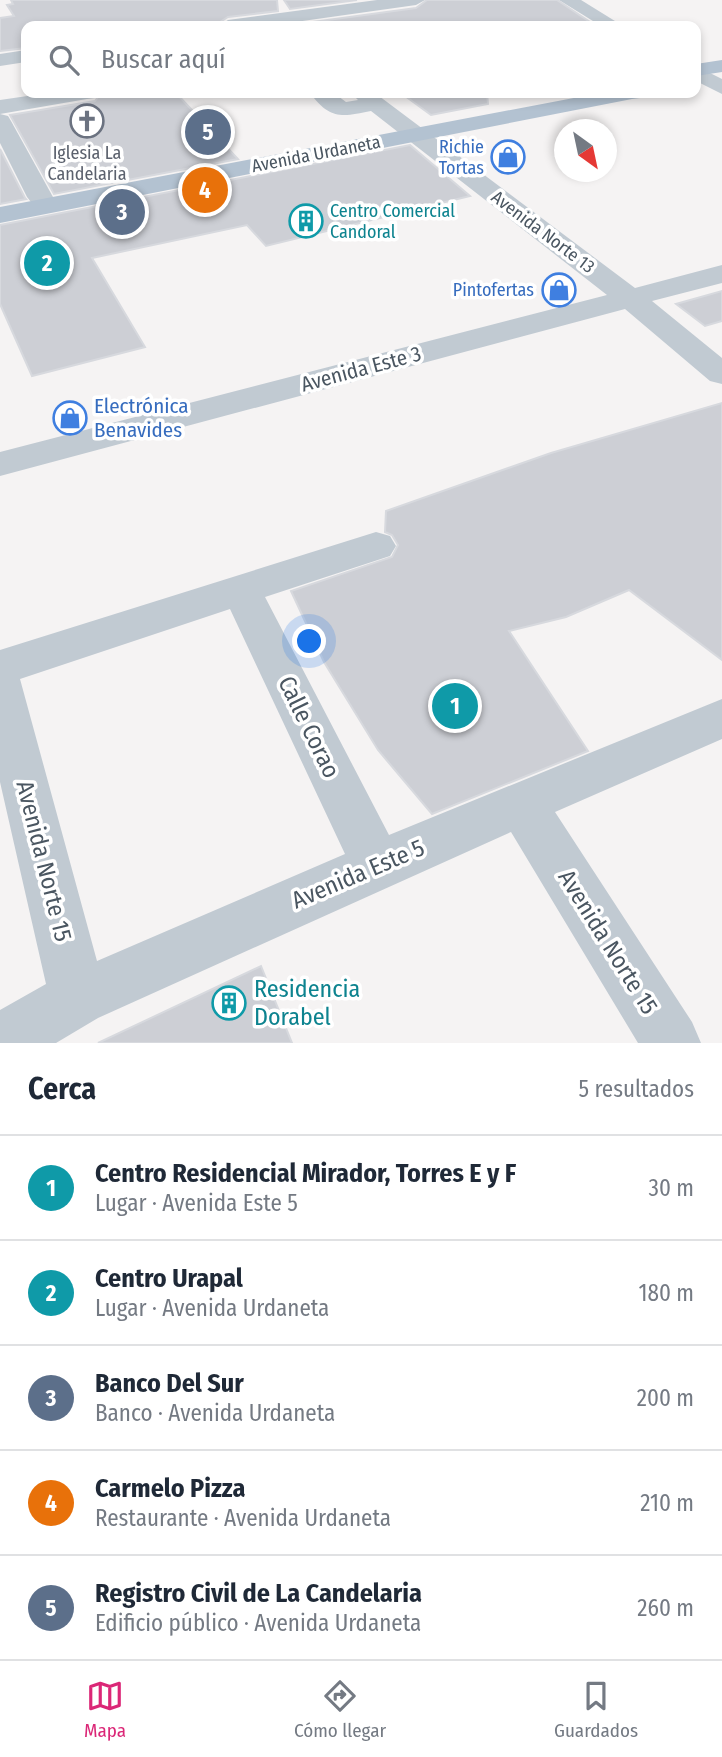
<!DOCTYPE html>
<html lang="es">
<head>
<meta charset="utf-8">
<style>
  :root { --surface:#fff; --page:#f2f2f3; --text:#1f2937; --muted:#747a83; --line:#e0e1e3; --accent:#db2777 }
  body { margin:0; font-family:"Fira Sans Condensed",sans-serif; background:var(--page); color:var(--text) }
  .compass { position:absolute; left:554px; top:119px; width:63px; height:63px; border-radius:50%; background:var(--surface); box-shadow:0 4px 10px #0003; rotate:147deg }
  .you { position:absolute; left:310px; top:642px; width:24px; height:24px; margin:-18px; border:5px solid #fff; border-radius:50%; background:#1a73e8; box-shadow:0 0 0 10px #1a73e833 }
  .badge { display:grid; place-items:center; width:46px; height:46px; border-radius:50%; background:var(--accent); color:#fff; font-size:23px; font-weight:700 }
  .pin { position:absolute; translate:-50% -50%; border:4px solid #fff; box-shadow:0 2px 7px #0006 }
  .list { margin:0; padding:0; list-style:none }
  h2 { display:flex; justify-content:space-between; align-items:center; height:91px; margin:0; padding:0 28px; font-size:30px }
  h2 small { font-size:23px; font-weight:400; color:var(--muted) }
  .list li { display:grid; grid-template-columns:46px 1fr auto; gap:21px; align-items:center; box-sizing:border-box; height:105px; padding:0 28px; border-top:2px solid var(--line) }
  .list b { display:block; font-size:26px; white-space:nowrap }
  .list p { margin:0; font-size:23px; white-space:nowrap; color:var(--muted) }
  .list em { font-size:23px; font-style:normal; color:var(--muted) }
  .icon { flex:none; width:38px; height:38px; fill:none; stroke:currentColor; stroke-width:2; stroke-linecap:round; stroke-linejoin:round }
  .map { position:relative; flex:none; width:722px; height:1043px; overflow:hidden }
  .search { position:absolute; background:var(--surface); box-shadow:0 4px 10px #0003; left:21px; right:21px; top:21px; height:77px; display:flex; align-items:center; gap:18px; box-sizing:border-box; padding:0 24px; border-radius:14px; color:var(--muted); font-size:26px }
  .sheet { height:616px; background:var(--surface) }
  nav { display:flex; justify-content:space-around; align-items:center; box-sizing:border-box; height:98px; border-top:2px solid var(--line); background:var(--surface); font-size:19px; color:var(--muted) }
  nav a { display:grid; justify-items:center; gap:4px }
  nav .on { color:var(--accent) }
  .map>svg:first-child { display:block }
</style>
</head>
<body>
<div class="map">
<svg width="722" height="1043" viewBox="0 0 722 1043">
  <rect width="100%" height="100%" fill="#f5f3f3"/>
  <g fill="#cdcfd5" stroke="#d7d9de" stroke-width="2">
    <polygon points="11,0 277,0 278,11 228,17 220,22 193,26 26,26 26,48 0,51 0,18 14,16 7,5 13,4"/>
    <polygon points="284,0 357,0 290,9"/>
    <polygon points="427,0 557,0 596,26 298,24 416,8"/>
    <polygon points="101,93 176,93 238,159 54,194 10,115 95,101"/>
    <polygon points="401,93 487,93 488,104 431,115"/>
    <polygon points="410,145 470,196 266,246 247,225 92,258 145,347 32,376 0,304 0,225"/>
    <polygon points="0,149 25,198 26,199 0,204"/>
    <polygon points="722,291 722,321 705,326 676,304"/>
    <polygon points="722,403 722,660 629,590 566,617 509,631 588,751 432,814 378,750 324,662 291,591 392,557 398,545 392,535 385,532 386,511 551,453"/>
    <polygon points="261,966 292,1043 98,1043"/>
  </g>
  <g fill="none" stroke-linecap="round" stroke-linejoin="round">
    <g fill="#c1cad2" fill-rule="evenodd">
      <polygon points="377,0 425,0 416,5 267,26 219,26 228,20"/>
      <polygon points="559,0 581,0 623,26 601,26"/>
      <polygon points="26,50 26,62 0,66 0,54"/>
      <polygon points="696,66 722,79 722,94 696,81"/>
      <polygon points="48,93 98,93 95,98 87,99 0,114 0,100"/>
      <path d="M310,93H334L346,102L358,100L351,93H375L635,288L722,265V283L652,301L722,358V384L710,381L625,309L0,476V452L607,295L371,111C342,117 330,120 310,93Z"/>
      <polygon points="0,114 8,116 11,121 53,197 49,202 40,205 31,202 27,197 0,143"/>
      <path d="M376,532L390,536L396,546L390,556L265,597L389,835L722,699V739L555,812L692,1022L701,1043H638L511,832L98,1018L56,1043H0V1010L46,984L0,782V650ZM230,609L345,854L97,961L20,679Z"/>
    </g>
    <g fill="#b3c2d1" fill-rule="evenodd">
      <polygon points="722,60 722,72 696,76 696,64"/>
      <polygon points="600,93 643,93 640,98 632,99 0,223 0,207"/>
    </g>
  </g>
  <defs>
    <symbol id="church-ring" viewBox="-11 -11 22 22"><circle r="9.5" fill="#fff" stroke="#6b7280" stroke-width="1.5"/><path d="M-1.2-6h2.4v3.5h3.3v2.4h-3.3V6h-2.4V-.1h-3.3v-2.4h3.3Z" fill="#6b7280"/></symbol>
    <symbol id="shop-ring" viewBox="-11 -11 22 22"><circle r="9.5" fill="#fff" stroke="#3f7fe0" stroke-width="1.5"/><path d="M-5-2.5h2.3a2.7 3.5 0 0 1 5.4 0H5L5.5 6h-11ZM-1.5-2.5h3a1.5 2.3 0 0 0-3 0Z" fill="#3f7fe0"/></symbol>
    <symbol id="building-ring" viewBox="-11 -11 22 22"><circle r="9.5" fill="#fff" stroke="#0f9aa8" stroke-width="1.5"/><path d="M-4-6H4V6H1V3H-1V6H-4ZM-2.5-4.3h1.7v1.8h-1.7ZM.8-4.3h1.7v1.8H.8ZM-2.5-1h1.7V.8h-1.7ZM.8-1h1.7V.8H.8Z" fill="#0f9aa8"/></symbol>
  </defs>
  <g fill-rule="evenodd">
    <use href="#church-ring" x="68" y="102" width="38" height="38"/>
    <use href="#shop-ring" x="489" y="138" width="38" height="38"/>
    <use href="#building-ring" x="287" y="202" width="38" height="38"/>
    <use href="#shop-ring" x="540" y="271" width="38" height="38"/>
    <use href="#shop-ring" x="51" y="399" width="38" height="38"/>
    <use href="#building-ring" x="210" y="984" width="38" height="38"/>
  </g>
  <g text-anchor="middle" stroke-width="7" stroke-linejoin="round" paint-order="stroke">
    <g font-size="18" fill="#366cbe" stroke="#fff" text-anchor="end">
      <text x="484" y="153">Richie<tspan x="484" dy="21">Tortas</tspan></text>
      <text x="534" y="296">Pintofertas</text>
    </g>
    <g font-size="18" fill="#5b616d" stroke="#fff">
      <text x="87" y="159">Iglesia La<tspan x="87" dy="21">Candelaria</tspan></text>
    </g>
    <g font-size="18" fill="#4a5661" stroke="#fff">
      <text transform="translate(316 154) rotate(-11)" y="6">Avenida Urdaneta</text>
      <text transform="translate(543 232) rotate(37)" y="6">Avenida Norte 13</text>
    </g>
    <g font-size="18" fill="#0d838f" stroke="#fff" text-anchor="start">
      <text x="330" y="217">Centro Comercial<tspan x="330" dy="21">Candoral</tspan></text>
    </g>
    <g font-size="21" fill="#4a5661" stroke="#fff">
      <text transform="translate(361 369) rotate(-15)" y="7">Avenida Este 3</text>
    </g>
    <g font-size="21" fill="#366cbe" stroke="#fff" text-anchor="start">
      <text x="94" y="413">Electrónica<tspan x="94" dy="24">Benavides</tspan></text>
    </g>
    <g font-size="24" fill="#4a5661" stroke="#fff">
      <text transform="translate(309 727) rotate(64)" y="8">Calle Corao</text>
      <text transform="translate(44 861) rotate(76)" y="8">Avenida Norte 15</text>
      <text transform="translate(358 874) rotate(-23)" y="8">Avenida Este 5</text>
      <text transform="translate(608 942) rotate(58)" y="8">Avenida Norte 15</text>
    </g>
    <g font-size="24" fill="#0d838f" stroke="#fff" text-anchor="start">
      <text x="254" y="997">Residencia<tspan x="254" dy="28">Dorabel</tspan></text>
    </g>
  </g>
</svg>
<svg class="compass" viewBox="-18 -18 36 36"><path d="M0-13l5 13h-10z" fill="#e53935"/><path d="M0 13l5-13h-10z" fill="#747a83"/></svg>
<div class="you"></div>
<div class="pin badge" style="left:455px;top:706px;background:#0f9aa8">1</div>
<div class="pin badge" style="left:47px;top:263px;background:#0f9aa8">2</div>
<div class="pin badge" style="left:122px;top:212px;background:#5c6f8a">3</div>
<div class="pin badge" style="left:205px;top:190px;background:#e8710a">4</div>
<div class="pin badge" style="left:208px;top:132px;background:#5c6f8a">5</div>
<div class="search"><svg class="icon" aria-label="search" viewBox="0 0 24 24"><circle cx="10" cy="10" r="6"/><path d="M15 15l6 6"/></svg>Buscar aquí</div>
</div>
<section class="sheet">
<h2>Cerca<small>5 resultados</small></h2>
<ul class="list">
<li><span class="badge" style="background:#0f9aa8">1</span><div><b>Centro Residencial Mirador, Torres E y F</b><p>Lugar · Avenida Este 5</p></div><em>30 m</em></li>
<li><span class="badge" style="background:#0f9aa8">2</span><div><b>Centro Urapal</b><p>Lugar · Avenida Urdaneta</p></div><em>180 m</em></li>
<li><span class="badge" style="background:#5c6f8a">3</span><div><b>Banco Del Sur</b><p>Banco · Avenida Urdaneta</p></div><em>200 m</em></li>
<li><span class="badge" style="background:#e8710a">4</span><div><b>Carmelo Pizza</b><p>Restaurante · Avenida Urdaneta</p></div><em>210 m</em></li>
<li><span class="badge" style="background:#5c6f8a">5</span><div><b>Registro Civil de La Candelaria</b><p>Edificio público · Avenida Urdaneta</p></div><em>260 m</em></li>
</ul>
</section>
<nav>
<a class="on"><svg class="icon" aria-label="map" viewBox="0 0 24 24"><path d="M3 6l6-2 6 2 6-2v14l-6 2-6-2-6 2zM9 4v14M15 6v14"/></svg>Mapa</a>
<a><svg class="icon" aria-label="directions" viewBox="0 0 24 24"><path d="M12 3l9 9-9 9-9-9zM9 14v-3h6M13 9l2 2-2 2"/></svg>Cómo llegar</a>
<a><svg class="icon" aria-label="saved" viewBox="0 0 24 24"><path d="M7 4h10v16l-5-4-5 4z"/></svg>Guardados</a>
</nav>
</body>
</html>
